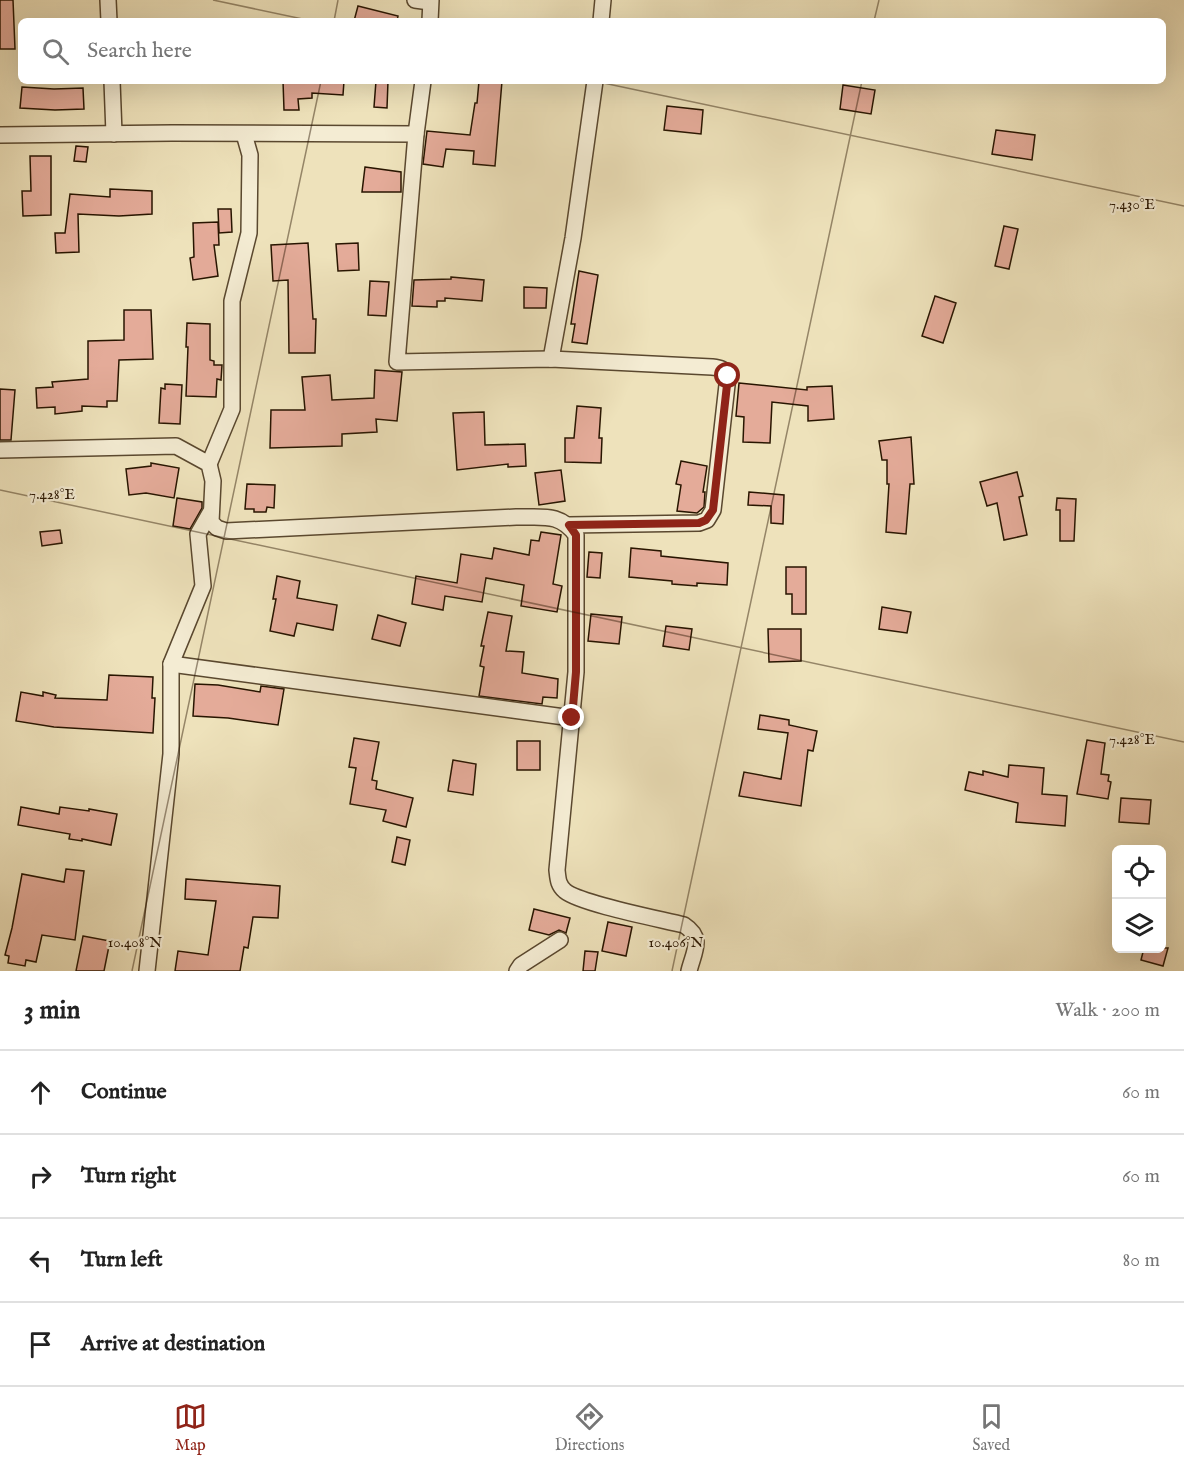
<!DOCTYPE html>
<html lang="en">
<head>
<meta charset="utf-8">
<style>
  :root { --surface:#fff; --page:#f2f2f2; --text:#222; --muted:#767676; --line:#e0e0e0; --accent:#8f2418 }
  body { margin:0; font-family:"IM FELL English",serif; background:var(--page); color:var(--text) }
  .controls { position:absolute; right:18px; bottom:18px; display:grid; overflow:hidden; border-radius:9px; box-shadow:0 6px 24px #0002 }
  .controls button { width:54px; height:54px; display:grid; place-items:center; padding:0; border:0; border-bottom:2px solid var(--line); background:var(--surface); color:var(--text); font:30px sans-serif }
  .stop { position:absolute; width:18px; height:18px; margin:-14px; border:4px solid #8f2418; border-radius:50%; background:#fff }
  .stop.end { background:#8f2418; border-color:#fff; box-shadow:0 2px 6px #0008 }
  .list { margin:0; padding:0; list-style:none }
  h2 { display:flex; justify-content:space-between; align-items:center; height:78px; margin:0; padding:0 24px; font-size:26px }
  h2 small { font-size:20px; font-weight:400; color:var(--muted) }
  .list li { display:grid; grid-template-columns:39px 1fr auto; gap:18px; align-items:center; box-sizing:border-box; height:84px; padding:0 24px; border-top:2px solid var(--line) }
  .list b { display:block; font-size:22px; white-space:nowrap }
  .list em { font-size:20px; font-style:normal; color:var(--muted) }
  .icon { flex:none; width:33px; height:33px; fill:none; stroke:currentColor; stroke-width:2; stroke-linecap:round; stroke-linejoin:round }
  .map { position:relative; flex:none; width:1184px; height:971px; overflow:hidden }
  .search { position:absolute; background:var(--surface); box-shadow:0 6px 24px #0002; left:18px; right:18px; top:18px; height:66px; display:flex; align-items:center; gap:15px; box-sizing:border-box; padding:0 21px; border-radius:9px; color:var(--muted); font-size:22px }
  .sheet { height:414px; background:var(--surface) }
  nav { display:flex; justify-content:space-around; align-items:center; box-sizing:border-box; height:84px; border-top:2px solid var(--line); background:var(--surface); font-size:16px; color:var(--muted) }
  nav a { display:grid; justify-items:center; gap:3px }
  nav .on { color:var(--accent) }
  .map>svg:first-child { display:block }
</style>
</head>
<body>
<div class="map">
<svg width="1184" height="971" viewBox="0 0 1184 971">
  <rect width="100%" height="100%" fill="#eee2bb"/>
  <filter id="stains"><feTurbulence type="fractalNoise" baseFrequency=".00333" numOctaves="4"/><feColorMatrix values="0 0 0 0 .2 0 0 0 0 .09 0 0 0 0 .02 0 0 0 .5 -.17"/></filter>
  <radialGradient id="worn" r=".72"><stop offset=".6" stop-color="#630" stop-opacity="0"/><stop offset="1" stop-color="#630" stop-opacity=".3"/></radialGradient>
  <g fill="#e4ab99" stroke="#281500" stroke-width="1.5">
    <polygon points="0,0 13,0 15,49 0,49"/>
    <polygon points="358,6 398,16 397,21 354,21"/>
    <polygon points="283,81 344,81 343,95 312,93 312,98 298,99 299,110 284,110"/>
    <polygon points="376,81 388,81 387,108 374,107"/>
    <polygon points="479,81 502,81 495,166 473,164 474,151 446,149 443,167 423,164 427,131 470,135 475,103 477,103"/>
    <polygon points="843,85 875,90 871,114 840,109"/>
    <polygon points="22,87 54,89 83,88 84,109 55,110 20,108"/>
    <polygon points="667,106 703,110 701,134 664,130"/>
    <polygon points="996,130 1035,135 1032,160 992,154"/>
    <polygon points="76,146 88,147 86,162 74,161"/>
    <polygon points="30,156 51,156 51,215 23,216 22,191 31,191"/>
    <polygon points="365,167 401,172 401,192 362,192"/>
    <polygon points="110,189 152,191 152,214 119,216 78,214 79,252 56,253 55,233 65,233 70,194 110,197"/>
    <polygon points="218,209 231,209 232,232 219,233"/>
    <polygon points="218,222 219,245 214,245 218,276 193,280 190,258 194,257 193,223"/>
    <polygon points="1004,226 1018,229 1009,269 995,266"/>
    <polygon points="308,243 313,319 316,319 315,353 289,353 288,280 273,281 271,245"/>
    <polygon points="358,243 359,270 338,271 336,244"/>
    <polygon points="579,271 598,275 587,344 572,342 575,324 571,324"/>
    <polygon points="451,277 484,280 482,301 445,298 445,301 437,301 437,307 412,306 414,280 451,279"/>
    <polygon points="370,281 389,282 386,316 368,315"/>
    <polygon points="524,287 547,288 546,308 524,308"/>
    <polygon points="935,296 956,303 943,343 922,336"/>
    <polygon points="124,310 151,310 153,359 119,360 117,401 107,401 107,407 82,406 82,411 55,414 55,407 37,408 36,388 53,387 52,382 88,379 88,341 124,340"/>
    <polygon points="187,323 210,324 210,360 214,361 214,365 222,365 221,380 217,379 216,397 186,396 188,347 186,347"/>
    <polygon points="375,370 402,372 397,421 376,419 377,432 342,434 342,446 270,448 271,410 305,410 302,377 330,375 332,400 374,398"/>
    <polygon points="739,383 807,390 807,387 832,386 834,419 808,421 808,406 772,402 770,443 743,442 744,417 736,416"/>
    <polygon points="165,384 182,385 180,424 159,423 161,388 165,389"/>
    <polygon points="0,389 15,390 11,440 0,440"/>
    <polygon points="577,406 601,408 599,438 602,438 601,463 565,462 565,438 574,438"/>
    <polygon points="484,412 485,445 525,444 526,466 508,467 508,464 457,470 453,413"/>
    <polygon points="911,437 914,484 910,484 906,534 886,532 889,484 887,484 887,460 882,460 879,441"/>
    <polygon points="681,461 707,466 703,492 705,492 704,507 697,513 677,511 681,485 676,484"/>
    <polygon points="151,463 179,468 174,498 146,493 129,495 126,469 151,466"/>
    <polygon points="561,470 565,501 539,505 535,473"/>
    <polygon points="1017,472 1023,496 1019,497 1027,535 1004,540 997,503 987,506 980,482"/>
    <polygon points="247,484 275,485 274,508 267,507 266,512 254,512 254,509 245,509"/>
    <polygon points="749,492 784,495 783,524 771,523 771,506 748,505"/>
    <polygon points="177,498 202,502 202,508 190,529 173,526"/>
    <polygon points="1057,498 1076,499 1074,541 1060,541 1060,510 1056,510"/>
    <polygon points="60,530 62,543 42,546 40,532"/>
    <polygon points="541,532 561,535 553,584 562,586 557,612 521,606 524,585 486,578 482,602 445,596 443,610 412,604 416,576 457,583 461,554 492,559 494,548 529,555 531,540 539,541"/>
    <polygon points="631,548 661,551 661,556 728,563 727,585 697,583 697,586 672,584 672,581 629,577"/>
    <polygon points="589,552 602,553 600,578 587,577"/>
    <polygon points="786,567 806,567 806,614 792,614 792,594 786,594"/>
    <polygon points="277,576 300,581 297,598 337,605 333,630 297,623 294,636 270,631 276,599 273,599"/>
    <polygon points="882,607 911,612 907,633 879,629"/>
    <polygon points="488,612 512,616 506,651 524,652 522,673 558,679 557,698 543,697 542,704 479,696 484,667 480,666 484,646 481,646"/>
    <polygon points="591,614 622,617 619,644 588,641"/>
    <polygon points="378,615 406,623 400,646 372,639"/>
    <polygon points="666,626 692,629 689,650 663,646"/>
    <polygon points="768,629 801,629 801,661 769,662"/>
    <polygon points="109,675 153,677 152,698 155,698 153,733 54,727 16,721 21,692 43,696 43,692 56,695 55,698 107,700"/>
    <polygon points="195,684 218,685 260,692 261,686 284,689 278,725 228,718 193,716"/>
    <polygon points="760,715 789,720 789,725 817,731 813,751 808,750 801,806 739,796 744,772 781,779 788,733 758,729"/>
    <polygon points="354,738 379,742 372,780 377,781 376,789 413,798 406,827 383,821 386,810 350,804 356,768 349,767"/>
    <polygon points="1087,740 1105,743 1101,774 1109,775 1108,781 1111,782 1108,799 1077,794"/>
    <rect x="517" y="741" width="23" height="29"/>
    <polygon points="453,760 476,764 473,795 448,791"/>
    <polygon points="1009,765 1044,768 1042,794 1067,796 1065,826 1016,822 1018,803 965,790 969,772 983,775 983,771 1008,777"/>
    <polygon points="1121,798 1151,800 1149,824 1119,822"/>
    <polygon points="21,807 59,814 60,807 89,811 89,809 117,814 111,845 82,839 82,841 69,839 70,834 18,825"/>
    <polygon points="397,837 410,840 405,865 392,862"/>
    <polygon points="66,869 84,871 75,940 42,935 36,962 26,960 25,966 8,963 9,956 5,955 12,928 22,874 64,882"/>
    <polygon points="186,879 280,886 278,918 253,917 248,948 244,947 240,971 175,971 178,951 208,955 216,901 185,899"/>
    <polygon points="534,909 570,918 566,933 559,930 549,935 529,930"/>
    <polygon points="608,922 632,927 626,956 602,951"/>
    <polygon points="83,936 110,941 104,971 76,971"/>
    <polygon points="1144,948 1168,948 1163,966 1141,960"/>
    <polygon points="585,951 598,952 595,971 583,971"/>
  </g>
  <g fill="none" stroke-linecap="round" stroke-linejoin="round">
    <defs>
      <g id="minor">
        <polyline points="108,0 109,21"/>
        <polyline points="415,0 430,2"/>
        <polyline points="430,21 431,0"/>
        <polyline points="601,21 603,0"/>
        <polyline points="112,81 114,134"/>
        <path d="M423,81L416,134L397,362L551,359L712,367C720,368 725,369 728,376L713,510L707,520L699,523L569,525"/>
        <polyline points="0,135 172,133 416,134"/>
        <polyline points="551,359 573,238 595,81"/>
        <path d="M0,450L176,446L209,464L213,481L211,522L217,528L226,531L516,517C542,518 559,512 576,535V672L557,870C558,879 558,885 565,891C581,904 660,919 684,925C704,938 694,951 689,971"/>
        <polyline points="209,464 232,409 232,301 249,233 250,155 244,134"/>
        <polyline points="171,664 572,718"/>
        <polyline points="147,971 171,754 171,664 203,586 198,534 210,513"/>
        <polyline points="517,971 521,965 560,940"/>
      </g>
    </defs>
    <use href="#minor" stroke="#5a482f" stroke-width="18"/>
    <use href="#minor" stroke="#f4ecd3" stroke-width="15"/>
  </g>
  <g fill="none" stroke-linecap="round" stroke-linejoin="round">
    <polyline stroke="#8f2418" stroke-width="8" points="572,718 576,672 576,535 569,525 699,523 706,520 713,510 728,376"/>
  </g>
  <path fill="none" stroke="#281500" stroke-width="1.5" stroke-opacity="0.45" d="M213,0L312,21M334,21L338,0M874,21L879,0M594,81L1184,206M0,490L1184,742M132,971L321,81M672,971L862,81"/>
  <g font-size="15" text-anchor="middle" fill="#281500" stroke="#f4ecd3" stroke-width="4.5" stroke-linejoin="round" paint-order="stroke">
    <text x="1132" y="209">7.430°E</text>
    <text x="52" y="499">7.428°E</text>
    <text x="1132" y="744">7.428°E</text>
    <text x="135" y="947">10.408°N</text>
    <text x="676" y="947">10.406°N</text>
  </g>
  <rect width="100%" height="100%" filter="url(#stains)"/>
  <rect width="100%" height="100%" fill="url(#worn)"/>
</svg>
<div class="controls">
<button><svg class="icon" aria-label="locate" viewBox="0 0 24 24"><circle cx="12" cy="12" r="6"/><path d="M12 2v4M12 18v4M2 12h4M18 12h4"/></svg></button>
<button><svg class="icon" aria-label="layers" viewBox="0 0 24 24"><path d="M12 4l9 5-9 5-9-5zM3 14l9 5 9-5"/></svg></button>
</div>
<div class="stop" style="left:728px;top:376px"></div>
<div class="stop end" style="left:572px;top:718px"></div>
<div class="search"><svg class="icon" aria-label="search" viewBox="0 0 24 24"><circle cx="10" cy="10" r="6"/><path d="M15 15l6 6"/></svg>Search here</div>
</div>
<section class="sheet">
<h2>3 min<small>Walk · 200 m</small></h2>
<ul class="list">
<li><svg class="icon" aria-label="ahead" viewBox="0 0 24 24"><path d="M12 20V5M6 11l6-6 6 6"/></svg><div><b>Continue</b></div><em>60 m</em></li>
<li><svg class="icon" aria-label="right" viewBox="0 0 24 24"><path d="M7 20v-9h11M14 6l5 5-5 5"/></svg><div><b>Turn right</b></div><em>60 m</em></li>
<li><svg class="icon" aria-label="left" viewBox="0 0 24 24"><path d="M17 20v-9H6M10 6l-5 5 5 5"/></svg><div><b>Turn left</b></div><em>80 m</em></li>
<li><svg class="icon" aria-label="arrive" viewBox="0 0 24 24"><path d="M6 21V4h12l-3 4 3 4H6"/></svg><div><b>Arrive at destination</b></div></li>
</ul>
</section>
<nav>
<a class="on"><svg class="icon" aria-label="map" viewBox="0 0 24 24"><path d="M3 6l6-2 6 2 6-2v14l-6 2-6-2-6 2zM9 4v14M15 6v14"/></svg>Map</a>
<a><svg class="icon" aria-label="directions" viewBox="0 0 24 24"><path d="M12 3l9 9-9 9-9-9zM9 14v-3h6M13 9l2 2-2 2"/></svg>Directions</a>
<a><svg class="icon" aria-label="saved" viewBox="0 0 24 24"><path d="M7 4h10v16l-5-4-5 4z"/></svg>Saved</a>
</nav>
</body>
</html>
